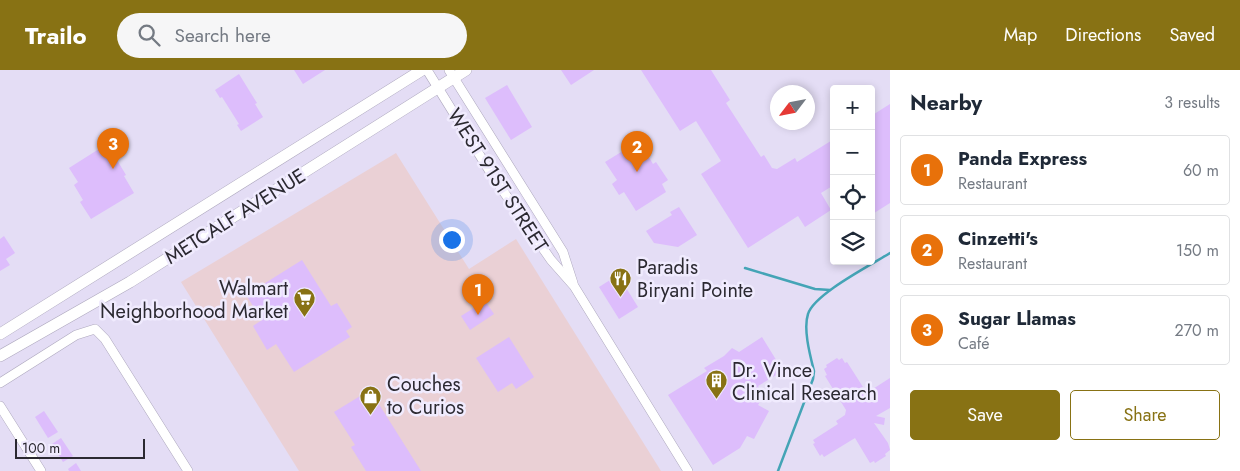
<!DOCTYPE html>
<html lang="en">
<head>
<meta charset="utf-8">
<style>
  :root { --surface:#fff; --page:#f6f6f7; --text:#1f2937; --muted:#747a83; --line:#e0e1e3; --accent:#887214 }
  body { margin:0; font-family:Jost,sans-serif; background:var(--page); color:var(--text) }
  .controls { position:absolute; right:15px; top:15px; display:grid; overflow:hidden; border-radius:5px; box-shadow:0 2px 8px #0003 }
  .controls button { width:45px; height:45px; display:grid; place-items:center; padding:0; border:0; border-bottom:1px solid var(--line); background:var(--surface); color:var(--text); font:25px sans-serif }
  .compass { position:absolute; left:770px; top:15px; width:45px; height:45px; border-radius:50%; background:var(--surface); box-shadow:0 2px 8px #0003; rotate:238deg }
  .scale { position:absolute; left:15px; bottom:12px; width:130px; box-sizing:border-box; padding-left:5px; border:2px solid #2b2931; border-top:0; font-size:14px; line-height:18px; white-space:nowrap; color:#2b2931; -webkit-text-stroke:4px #f0ebfe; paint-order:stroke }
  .you { position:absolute; left:451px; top:169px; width:18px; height:18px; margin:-12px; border:4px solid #fff; border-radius:50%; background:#1a73e8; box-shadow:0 0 0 8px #1a73e833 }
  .badge { display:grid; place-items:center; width:32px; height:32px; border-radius:50%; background:var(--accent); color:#fff; font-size:16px; font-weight:700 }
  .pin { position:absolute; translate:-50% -41px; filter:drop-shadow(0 1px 2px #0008) }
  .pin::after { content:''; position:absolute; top:26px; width:18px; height:15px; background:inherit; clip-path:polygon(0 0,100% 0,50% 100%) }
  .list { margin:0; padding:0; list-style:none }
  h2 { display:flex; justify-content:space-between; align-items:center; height:65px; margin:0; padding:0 20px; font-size:21px }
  h2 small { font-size:16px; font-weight:400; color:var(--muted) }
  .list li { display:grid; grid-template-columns:32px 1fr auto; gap:15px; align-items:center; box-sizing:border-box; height:70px; margin:0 10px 10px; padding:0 10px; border:1px solid var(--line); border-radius:5px }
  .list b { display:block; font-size:19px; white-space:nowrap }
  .list p { margin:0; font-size:16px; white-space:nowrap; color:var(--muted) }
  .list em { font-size:16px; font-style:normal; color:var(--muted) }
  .actions { display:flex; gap:10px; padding:15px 20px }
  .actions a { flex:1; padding:11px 0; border:1px solid var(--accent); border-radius:5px; text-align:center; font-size:18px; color:var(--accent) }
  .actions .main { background:var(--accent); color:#fff }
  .icon { flex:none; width:28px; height:28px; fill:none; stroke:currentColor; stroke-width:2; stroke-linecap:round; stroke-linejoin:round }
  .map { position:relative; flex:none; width:890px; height:401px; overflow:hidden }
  header { display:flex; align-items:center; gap:30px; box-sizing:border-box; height:70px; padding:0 25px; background:var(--accent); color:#fff }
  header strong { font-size:24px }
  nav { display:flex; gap:28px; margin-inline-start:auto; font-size:18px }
  .search { width:350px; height:45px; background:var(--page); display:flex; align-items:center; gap:12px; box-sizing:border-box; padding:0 18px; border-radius:28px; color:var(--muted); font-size:19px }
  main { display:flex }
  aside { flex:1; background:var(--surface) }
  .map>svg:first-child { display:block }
</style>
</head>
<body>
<header>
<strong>Trailo</strong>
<div class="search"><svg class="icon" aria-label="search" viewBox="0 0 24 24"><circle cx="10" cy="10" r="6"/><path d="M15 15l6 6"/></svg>Search here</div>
<nav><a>Map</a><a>Directions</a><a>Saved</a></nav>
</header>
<main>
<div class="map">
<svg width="890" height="401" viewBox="0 0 890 401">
  <rect width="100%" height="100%" fill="#e4ddf5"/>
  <polygon fill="#ead0d5" points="396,83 469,199 516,169 661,401 299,401 181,212"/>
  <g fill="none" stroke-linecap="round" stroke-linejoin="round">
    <g stroke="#44a4b6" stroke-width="2.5">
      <polyline points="745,198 815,219 830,220"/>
      <path d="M778,401L813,309L814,301C810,285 803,259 808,244C814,224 871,195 890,183"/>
    </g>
  </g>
  <g fill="#ddbdfc">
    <polygon points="294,0 325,0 303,14"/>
    <polygon points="561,0 594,0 571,15"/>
    <polygon points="641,0 711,0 730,30 726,33 761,87 764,85 772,98 777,99 795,88 797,92 834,69 834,115 821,123 831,140 805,157 798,146 748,178 701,104 721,91 696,51 680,61"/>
    <polygon points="239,4 257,33 255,34 263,47 241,61 237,55 239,54 222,27 220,28 215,20"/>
    <polygon points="507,15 532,57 511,70 485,28"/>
    <polygon points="890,34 890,133 871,145 871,46"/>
    <polygon points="639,71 653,94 656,92 668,110 662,114 666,122 636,141 624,122 619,125 612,114 617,110 605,92"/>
    <polygon points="110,72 120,88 117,90 126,105 124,106 134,123 91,149 80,132 83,130 74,115 78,112 69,98"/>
    <polygon points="679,137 697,165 678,177 654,173 646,161 672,145 670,142"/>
    <polygon points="4,166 15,183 6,189 10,195 0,201 0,169"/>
    <polygon points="302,190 331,236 337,233 352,257 346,261 350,267 294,302 276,274 267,280 253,256 262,250 246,225"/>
    <polygon points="618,205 638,237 619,249 599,217"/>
    <polygon points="485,231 494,244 470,260 461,246"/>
    <polygon points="509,267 534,307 516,319 512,313 498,322 476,288"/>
    <polygon points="762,267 783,301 758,316 764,325 758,335 769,341 754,369 747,366 740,378 713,395 668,325 707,301 704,298 724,286 732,278 739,282"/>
    <polygon points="837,288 839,290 842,288 845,293 847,292 863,317 861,318 865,324 890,308 890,338 876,346 885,348 884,355 874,353 888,373 890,380 885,384 886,386 875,393 874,391 870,393 855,368 824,387 822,384 820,386 813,374 815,373 813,370 838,354 836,351 845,345 846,340 825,306 827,305 824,299 827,297 826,295"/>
    <polygon points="370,320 421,401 366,401 351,377 355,375 334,342"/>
    <polygon points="44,341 58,362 48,368 35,347"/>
    <polygon points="61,368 73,386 63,392 52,374"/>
    <polygon points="76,393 81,401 69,401 68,399"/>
  </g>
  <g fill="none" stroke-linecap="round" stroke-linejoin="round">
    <defs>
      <g id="minor">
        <polyline points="427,0 492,105 551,190 574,216 688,401"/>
        <polyline points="449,0 563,182 573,213"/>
        <polyline points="0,313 76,265 95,259 105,269 188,401"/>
        <polyline points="0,336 41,401"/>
      </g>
      <g id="major">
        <polyline points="0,264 422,0"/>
        <polyline points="0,286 130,212 466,0"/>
      </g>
    </defs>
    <use href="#minor" stroke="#aea8be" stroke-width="10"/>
    <use href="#major" stroke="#aea8be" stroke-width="12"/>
    <use href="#minor" stroke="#fff" stroke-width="9"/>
    <use href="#major" stroke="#fff" stroke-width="11"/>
  </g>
  <defs>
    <symbol id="restaurant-pin" viewBox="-11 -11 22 30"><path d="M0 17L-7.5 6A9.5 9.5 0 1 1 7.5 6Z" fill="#887214" stroke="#f0ebfe"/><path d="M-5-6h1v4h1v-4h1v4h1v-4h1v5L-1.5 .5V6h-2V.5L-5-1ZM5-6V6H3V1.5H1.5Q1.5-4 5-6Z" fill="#fff"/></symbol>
    <symbol id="supermarket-pin" viewBox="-11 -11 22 30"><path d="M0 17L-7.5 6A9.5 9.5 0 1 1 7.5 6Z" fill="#887214" stroke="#f0ebfe"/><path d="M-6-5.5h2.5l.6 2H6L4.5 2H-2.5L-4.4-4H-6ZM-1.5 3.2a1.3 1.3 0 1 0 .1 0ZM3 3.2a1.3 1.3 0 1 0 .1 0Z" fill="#fff"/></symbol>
    <symbol id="building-pin" viewBox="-11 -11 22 30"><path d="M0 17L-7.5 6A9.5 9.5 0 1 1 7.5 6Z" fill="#887214" stroke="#f0ebfe"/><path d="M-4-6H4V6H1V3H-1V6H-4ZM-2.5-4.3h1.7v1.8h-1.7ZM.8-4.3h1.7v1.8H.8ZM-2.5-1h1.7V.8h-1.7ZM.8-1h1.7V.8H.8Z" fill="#fff"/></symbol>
    <symbol id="shop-pin" viewBox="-11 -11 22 30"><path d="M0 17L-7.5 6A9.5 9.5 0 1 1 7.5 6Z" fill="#887214" stroke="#f0ebfe"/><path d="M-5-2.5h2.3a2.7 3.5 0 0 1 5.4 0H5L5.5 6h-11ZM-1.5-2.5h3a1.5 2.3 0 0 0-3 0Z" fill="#fff"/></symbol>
  </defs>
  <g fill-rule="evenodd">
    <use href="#restaurant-pin" x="608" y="196" width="25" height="34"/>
    <use href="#supermarket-pin" x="292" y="216" width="25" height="34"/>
    <use href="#building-pin" x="704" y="298" width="25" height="34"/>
    <use href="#shop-pin" x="358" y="314" width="25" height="34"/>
  </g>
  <g text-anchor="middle" stroke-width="5" stroke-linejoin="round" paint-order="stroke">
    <g font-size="20" fill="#2b2931" stroke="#f0ebfe">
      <text transform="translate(498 110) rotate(57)" y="7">WEST 91ST STREET</text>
      <text transform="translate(235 146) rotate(-32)" y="7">METCALF AVENUE</text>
    </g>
    <g font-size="20" fill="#2b2931" stroke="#f0ebfe" text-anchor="start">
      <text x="637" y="204">Paradis<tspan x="637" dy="23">Biryani Pointe</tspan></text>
      <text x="288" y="225" text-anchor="end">Walmart<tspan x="288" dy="23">Neighborhood Market</tspan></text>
      <text x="732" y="307">Dr. Vince<tspan x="732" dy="23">Clinical Research</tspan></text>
      <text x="387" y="321">Couches<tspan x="387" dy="23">to Curios</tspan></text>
    </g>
  </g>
</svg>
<div class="controls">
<button>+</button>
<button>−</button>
<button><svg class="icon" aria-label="locate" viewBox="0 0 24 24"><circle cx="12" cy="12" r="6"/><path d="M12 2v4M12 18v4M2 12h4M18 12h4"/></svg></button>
<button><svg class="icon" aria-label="layers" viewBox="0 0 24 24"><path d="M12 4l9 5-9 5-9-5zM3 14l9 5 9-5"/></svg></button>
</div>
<svg class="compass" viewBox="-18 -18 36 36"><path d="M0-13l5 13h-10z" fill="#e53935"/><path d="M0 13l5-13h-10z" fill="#747a83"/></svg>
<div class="scale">100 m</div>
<div class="you"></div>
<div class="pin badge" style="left:478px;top:245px;background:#e8710a">1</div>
<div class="pin badge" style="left:637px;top:102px;background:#e8710a">2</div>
<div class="pin badge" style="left:113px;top:99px;background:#e8710a">3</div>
</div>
<aside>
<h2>Nearby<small>3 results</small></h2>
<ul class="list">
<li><span class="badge" style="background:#e8710a">1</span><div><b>Panda Express</b><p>Restaurant</p></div><em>60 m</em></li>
<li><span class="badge" style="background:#e8710a">2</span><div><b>Cinzetti's</b><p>Restaurant</p></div><em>150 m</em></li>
<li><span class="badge" style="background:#e8710a">3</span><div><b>Sugar Llamas</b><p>Café</p></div><em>270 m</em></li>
</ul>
<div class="actions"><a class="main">Save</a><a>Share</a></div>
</aside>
</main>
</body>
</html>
